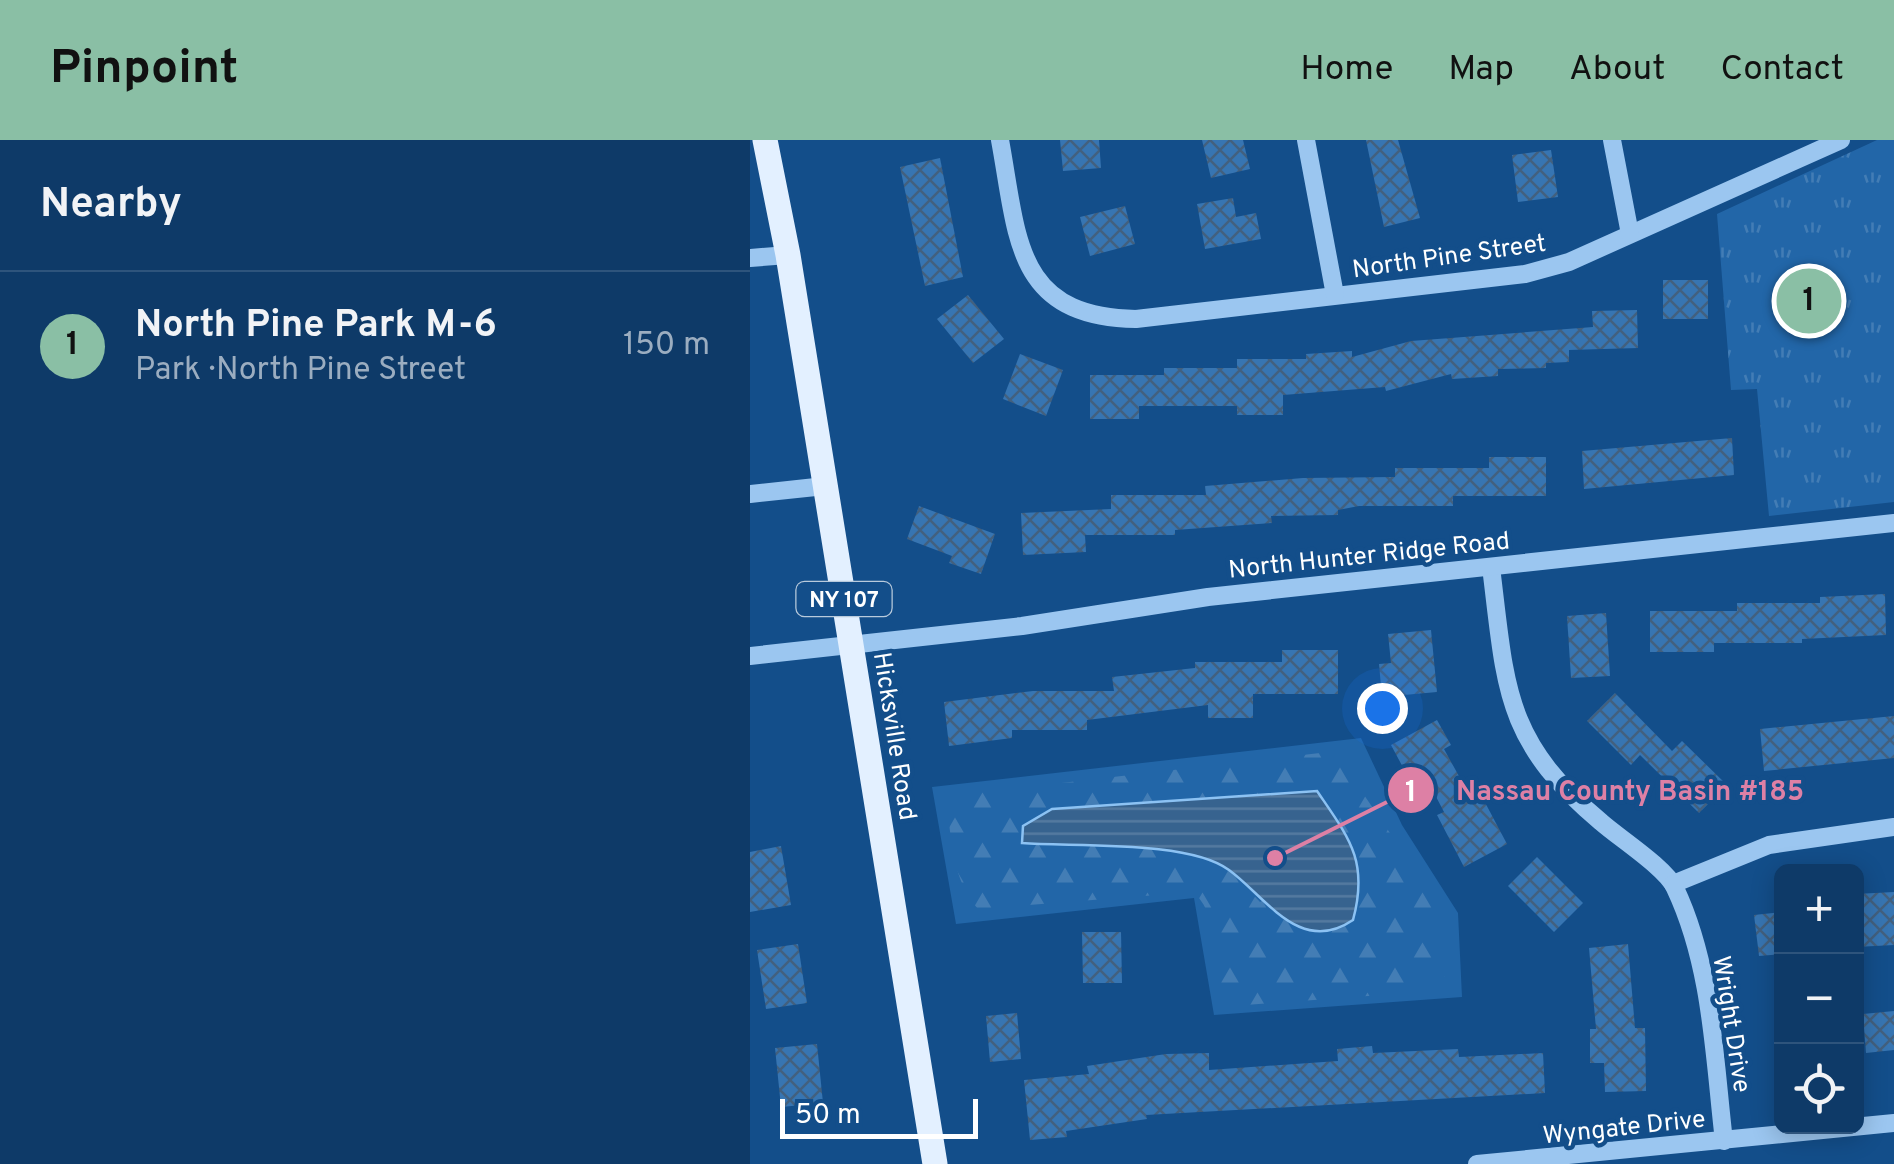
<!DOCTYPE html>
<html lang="en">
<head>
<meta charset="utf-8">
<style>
  :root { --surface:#0e3a68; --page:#17416e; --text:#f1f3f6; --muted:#9badc0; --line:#2e547c; --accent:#8abfa5 }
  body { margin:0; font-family:Overpass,sans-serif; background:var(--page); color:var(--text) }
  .controls { position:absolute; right:30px; bottom:30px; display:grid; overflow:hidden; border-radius:15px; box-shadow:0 5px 25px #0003 }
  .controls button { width:90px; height:90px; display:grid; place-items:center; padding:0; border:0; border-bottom:2px solid var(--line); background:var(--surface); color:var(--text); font:50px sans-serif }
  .scale { position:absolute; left:30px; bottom:25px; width:198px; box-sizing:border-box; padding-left:10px; border:5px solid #fff; border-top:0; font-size:28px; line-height:35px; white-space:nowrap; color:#fff; -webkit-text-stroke:8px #134e8a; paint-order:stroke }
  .you { position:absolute; left:632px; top:568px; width:35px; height:35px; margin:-25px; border:8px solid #fff; border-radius:50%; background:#1a73e8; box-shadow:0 0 0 15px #1a73e833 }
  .badge { display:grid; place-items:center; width:65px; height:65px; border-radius:50%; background:var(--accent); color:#111; font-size:32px; font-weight:700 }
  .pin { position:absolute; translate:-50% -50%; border:5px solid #fff; box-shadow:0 2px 10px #0006 }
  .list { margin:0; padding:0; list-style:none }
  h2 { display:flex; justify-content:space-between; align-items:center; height:130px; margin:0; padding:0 40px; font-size:42px }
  h2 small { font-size:32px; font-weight:400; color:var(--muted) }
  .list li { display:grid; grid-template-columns:65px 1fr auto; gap:30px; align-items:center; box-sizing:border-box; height:150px; padding:0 40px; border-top:2px solid var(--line) }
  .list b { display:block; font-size:38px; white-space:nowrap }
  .list p { margin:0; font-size:32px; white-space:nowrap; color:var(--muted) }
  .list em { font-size:32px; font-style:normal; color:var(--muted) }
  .icon { flex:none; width:55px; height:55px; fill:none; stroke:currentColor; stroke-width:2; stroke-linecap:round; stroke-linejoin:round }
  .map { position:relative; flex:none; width:1144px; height:1024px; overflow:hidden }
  header { display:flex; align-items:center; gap:60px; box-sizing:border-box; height:140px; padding:0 50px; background:var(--accent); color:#111 }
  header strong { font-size:48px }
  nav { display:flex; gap:55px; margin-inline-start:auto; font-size:35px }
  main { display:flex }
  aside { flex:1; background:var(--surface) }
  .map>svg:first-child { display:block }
</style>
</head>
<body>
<header>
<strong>Pinpoint</strong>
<nav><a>Home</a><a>Map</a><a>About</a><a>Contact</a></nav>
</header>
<main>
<aside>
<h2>Nearby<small></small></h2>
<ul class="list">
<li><span class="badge">1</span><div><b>North Pine Park M-6</b><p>Park · North Pine Street</p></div><em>150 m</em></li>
</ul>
</aside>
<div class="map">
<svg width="1144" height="1024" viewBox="0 0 1144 1024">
  <defs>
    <pattern id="forest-firs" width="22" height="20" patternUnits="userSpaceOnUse" patternTransform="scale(2.5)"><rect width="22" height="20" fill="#2266a8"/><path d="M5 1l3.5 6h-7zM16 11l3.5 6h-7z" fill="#437db5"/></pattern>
    <pattern id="park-tufts" width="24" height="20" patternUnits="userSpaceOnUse" patternTransform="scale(2.5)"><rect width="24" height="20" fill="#2266a8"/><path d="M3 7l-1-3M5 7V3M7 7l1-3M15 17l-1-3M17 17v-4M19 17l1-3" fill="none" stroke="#437db5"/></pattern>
    <pattern id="water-rules" width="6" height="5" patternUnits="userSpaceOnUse" patternTransform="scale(2.5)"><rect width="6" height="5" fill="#37638f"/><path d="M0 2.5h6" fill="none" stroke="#557aa0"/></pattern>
    <pattern id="building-cross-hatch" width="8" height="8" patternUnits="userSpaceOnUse" patternTransform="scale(2.5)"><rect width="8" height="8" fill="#3775b2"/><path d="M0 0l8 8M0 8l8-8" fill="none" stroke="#42607f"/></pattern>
  </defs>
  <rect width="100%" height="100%" fill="#134e8a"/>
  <polygon fill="#2266a8" points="611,598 652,685 708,773 712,857 464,875 444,758 206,784 182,647"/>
  <path fill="url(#forest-firs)" fill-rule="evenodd" d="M570,613L599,633L685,759L695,836L672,852L482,866C453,836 475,790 449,758L419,754L228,769C203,740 202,704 197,667L207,655ZM602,702L510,762L478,728L413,709L273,703Z"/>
  <polygon fill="url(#park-tufts)" points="1127,0 1144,0 1144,362 1019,376 1007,249 981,250 967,74"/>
  <path fill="url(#water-rules)" stroke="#8cc2f3" stroke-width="2.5" d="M567,651C599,698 619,721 603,780C550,816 516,757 479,730C439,700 324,707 272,703L273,686L302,669Z"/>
  <g fill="url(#building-cross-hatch)">
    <polygon points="310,0 349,0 351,28 313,31"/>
    <polygon points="452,0 493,0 500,29 461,38"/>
    <polygon points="616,0 648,0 670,78 634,87"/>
    <polygon points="801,10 808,57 768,62 762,15"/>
    <polygon points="190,18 213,137 175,146 150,27"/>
    <polygon points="483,58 486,77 506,73 511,99 455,109 447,64"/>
    <polygon points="375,66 385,104 340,116 330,77"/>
    <rect x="913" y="140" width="45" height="39"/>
    <polygon points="218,155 254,199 223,223 187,179"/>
    <polygon points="887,170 888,208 819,210 819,222 796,223 796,228 748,229 748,236 702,239 701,234 636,251 635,247 533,255 533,275 487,275 487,266 389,266 389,279 340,279 340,235 414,235 414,228 487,228 487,219 556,219 556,214 602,211 602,217 661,201 843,187 842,171"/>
    <polygon points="270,214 313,230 296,276 253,259"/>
    <polygon points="982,298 984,335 834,349 832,311"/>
    <polygon points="739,317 796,317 796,356 703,356 703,366 609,366 588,370 588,375 521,376 522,383 425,390 425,395 335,395 336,412 273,415 271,373 361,369 361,355 456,355 455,346 553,338 645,337 645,328 739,328"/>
    <polygon points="169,366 245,394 231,434 199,423 202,416 157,399"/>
    <polygon points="1135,454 1136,495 1052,499 1052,503 964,503 964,512 900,512 900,471 987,471 987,463 1070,463 1070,457"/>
    <polygon points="856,473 860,536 821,538 817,476"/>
    <polygon points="681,490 687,552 632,557 629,524 641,523 638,494"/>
    <polygon points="532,510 588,510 588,554 503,554 503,578 458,578 458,565 337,580 337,590 262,590 262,598 199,606 194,562 283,551 364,551 362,537 445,528 445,522 532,522"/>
    <polygon points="865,553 922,611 932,601 977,645 949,673 890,615 881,625 837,581"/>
    <polygon points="1144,576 1144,618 1014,631 1010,589"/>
    <polygon points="687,580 701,605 694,609 721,658 730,653 757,704 714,727 687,675 694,672 670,626 656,633 641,605"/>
    <polygon points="31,706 41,765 0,772 0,712"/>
    <polygon points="787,717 833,763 804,792 758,746"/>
    <polygon points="1144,752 1144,805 1106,807 1106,754"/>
    <polygon points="1032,772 1032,814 1009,816 1004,775"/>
    <polygon points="332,792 371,792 372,843 333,843"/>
    <polygon points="48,804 57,863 16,869 7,810"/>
    <polygon points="878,804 885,888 895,888 896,951 855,952 854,923 840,923 840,889 846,889 839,808"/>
    <polygon points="1144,871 1144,910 1116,913 1113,874"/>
    <polygon points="267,873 271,919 240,922 236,876"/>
    <polygon points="67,904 73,963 31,967 25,908"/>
    <polygon points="622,906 623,913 708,909 709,917 793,913 795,953 396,975 397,979 316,991 317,997 280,1000 274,940 339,934 337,926 416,914 459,913 459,930 588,921 587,909"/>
  </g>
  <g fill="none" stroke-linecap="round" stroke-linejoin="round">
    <g stroke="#9bc6f0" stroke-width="18">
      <path d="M250,0C268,97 264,177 386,179L775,134L819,122L1091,0"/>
      <polyline points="556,0 585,155"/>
      <polyline points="862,0 880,94"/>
      <polyline points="0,118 38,115"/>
      <polyline points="0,354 75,346"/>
      <path d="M741,427C756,547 753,600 851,682C869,698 916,728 925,748C962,826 964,916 974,1001"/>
      <polyline points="0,516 272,486 458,457 1144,383"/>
      <polyline points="923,744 1019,705 1144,687"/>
      <polyline points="727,1024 1144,983"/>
    </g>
    <polyline stroke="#e3f0ff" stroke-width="25" points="15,0 38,115 185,1024"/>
  </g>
  <g text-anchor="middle" stroke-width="9" stroke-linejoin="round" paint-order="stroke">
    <rect fill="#134e8a" stroke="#b8cadc" stroke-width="2.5" x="46.5" y="442" width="95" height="34" rx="8"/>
    <g font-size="22" font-weight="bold" fill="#fff">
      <text x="94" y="467">NY 107</text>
    </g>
    <g font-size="25" fill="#fff" stroke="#134e8a">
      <text transform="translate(699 115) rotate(-8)" y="9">North Pine Street</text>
      <text transform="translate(619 414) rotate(-6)" y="9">North Hunter Ridge Road</text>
      <text transform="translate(146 596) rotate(81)" y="9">Hicksville Road</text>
      <text transform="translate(983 884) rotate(81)" y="9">Wright Drive</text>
      <text transform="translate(874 986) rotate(-6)" y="9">Wyngate Drive</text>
    </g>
  </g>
  <path fill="none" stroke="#dd80a5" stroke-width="4" d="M525 718L661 650"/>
  <g fill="#dd80a5" stroke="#134e8a" stroke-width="4">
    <circle cx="525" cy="718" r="10"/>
    <circle cx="661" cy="650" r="25"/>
  </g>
  <g font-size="30" text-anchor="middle" font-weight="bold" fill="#fff">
    <text x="661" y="661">1</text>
  </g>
  <g font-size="28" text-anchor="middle" font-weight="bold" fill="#dd80a5" stroke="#134e8a" stroke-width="9" stroke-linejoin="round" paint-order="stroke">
    <text x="880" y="660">Nassau County Basin #185</text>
  </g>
</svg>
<div class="controls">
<button>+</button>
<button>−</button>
<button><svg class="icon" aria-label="locate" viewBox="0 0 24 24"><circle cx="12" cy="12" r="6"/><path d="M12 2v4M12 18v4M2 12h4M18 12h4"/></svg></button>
</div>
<div class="scale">50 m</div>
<div class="you"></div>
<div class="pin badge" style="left:1059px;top:161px">1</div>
</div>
</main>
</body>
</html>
